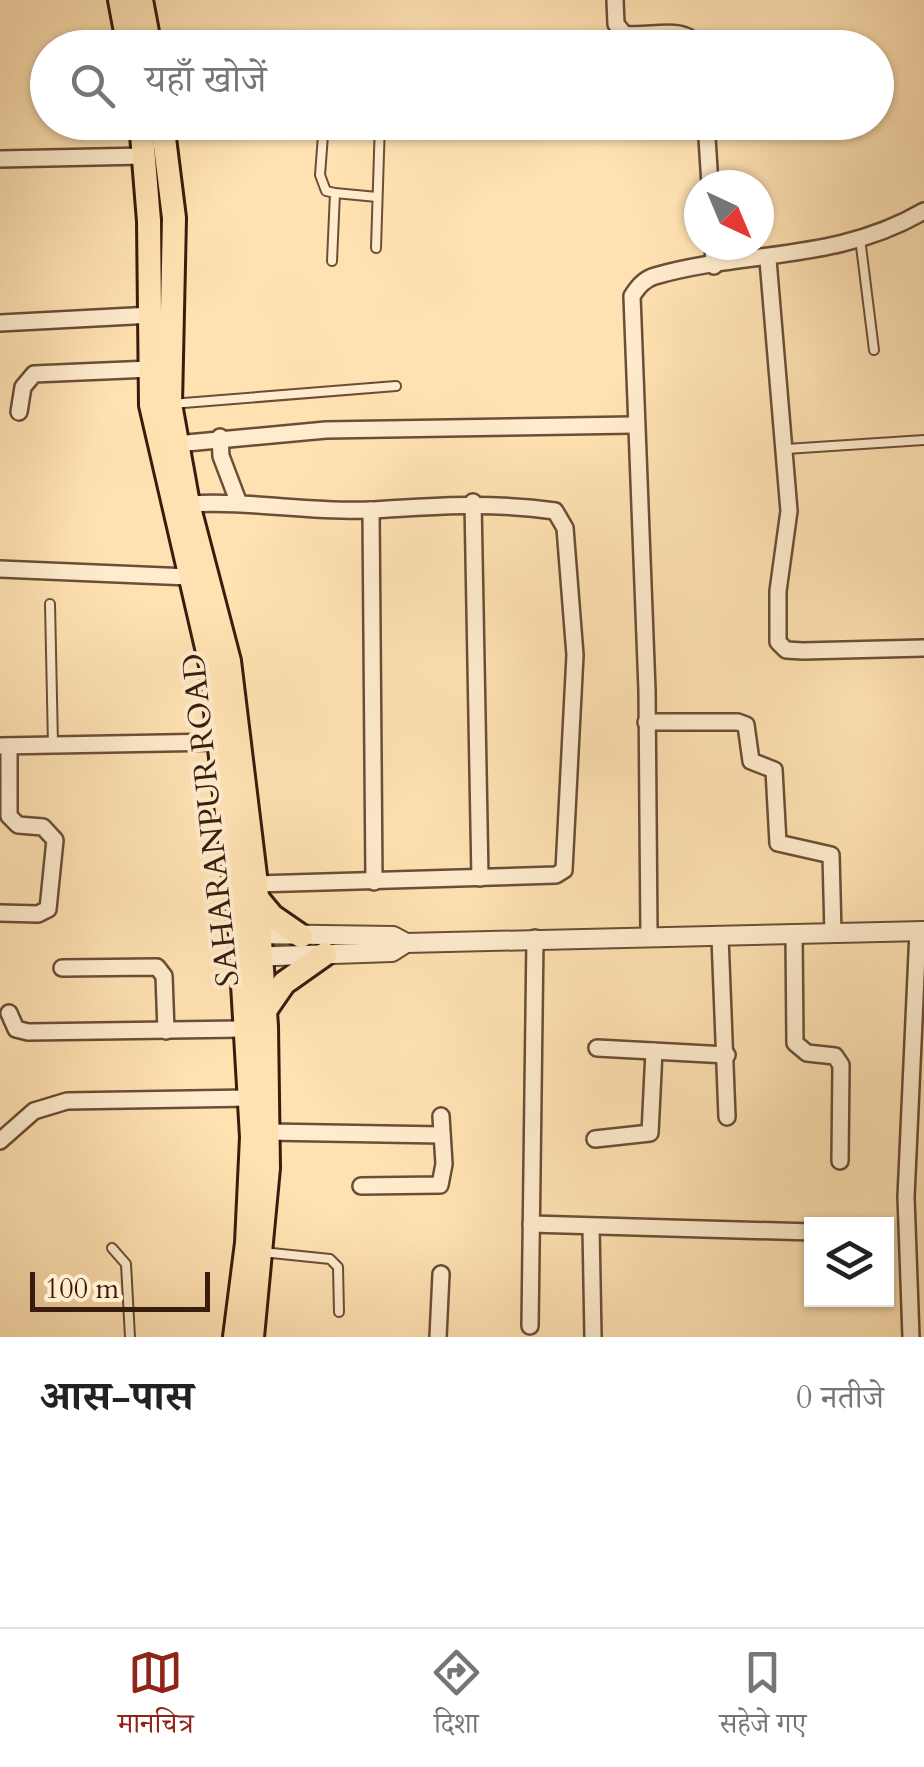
<!DOCTYPE html>
<html lang="hi">
<head>
<meta charset="utf-8">
<style>
  :root { --surface:#fff; --page:#f2f2f2; --text:#222; --muted:#767676; --line:#e0e0e0; --accent:#8f2418 }
  body { margin:0; font-family:Cardo,"Noto Serif Devanagari",serif; background:var(--page); color:var(--text) }
  .controls { position:absolute; right:30px; bottom:30px; display:grid; overflow:hidden; border-radius:0px; box-shadow:0 2px 8px #0004 }
  .controls button { width:90px; height:90px; display:grid; place-items:center; padding:0; border:0; border-bottom:2px solid var(--line); background:var(--surface); color:var(--text); font:50px sans-serif }
  .compass { position:absolute; left:684px; top:170px; width:90px; height:90px; border-radius:50%; background:var(--surface); box-shadow:0 2px 8px #0004; rotate:136deg }
  .scale { position:absolute; left:30px; bottom:25px; width:180px; box-sizing:border-box; padding-left:10px; border:5px solid #381d0e; border-top:0; font-size:28px; line-height:35px; white-space:nowrap; color:#381d0e; -webkit-text-stroke:8px #ffeccd; paint-order:stroke }
  .list { margin:0; padding:0; list-style:none }
  h2 { display:flex; justify-content:space-between; align-items:center; height:130px; margin:0; padding:0 40px; font-size:42px }
  h2 small { font-size:32px; font-weight:400; color:var(--muted) }
  .icon { flex:none; width:55px; height:55px; fill:none; stroke:currentColor; stroke-width:2; stroke-linecap:round; stroke-linejoin:round }
  .map { position:relative; flex:none; width:924px; height:1337px; overflow:hidden }
  .search { position:absolute; background:var(--surface); box-shadow:0 2px 8px #0004; left:30px; right:30px; top:30px; height:110px; display:flex; align-items:center; gap:25px; box-sizing:border-box; padding:0 35px; border-radius:55px; color:var(--muted); font-size:38px }
  .sheet { height:290px; background:var(--surface) }
  nav { display:flex; justify-content:space-around; align-items:center; box-sizing:border-box; height:140px; border-top:2px solid var(--line); background:var(--surface); font-size:28px; color:var(--muted) }
  nav a { display:grid; justify-items:center; gap:5px }
  nav .on { color:var(--accent) }
  .map>svg:first-child { display:block }
</style>
</head>
<body>
<div class="map">
<svg width="924" height="1337" viewBox="0 0 924 1337">
  <rect width="100%" height="100%" fill="#ffe1b2"/>
  <filter id="stains"><feTurbulence type="fractalNoise" baseFrequency=".002" numOctaves="4"/><feColorMatrix values="0 0 0 0 .2 0 0 0 0 .09 0 0 0 0 .02 0 0 0 .5 -.17"/></filter>
  <radialGradient id="worn" r=".72"><stop offset=".6" stop-color="#630" stop-opacity="0"/><stop offset="1" stop-color="#630" stop-opacity=".3"/></radialGradient>
  <g fill="none" stroke-linecap="round" stroke-linejoin="round">
    <defs>
      <g id="service">
        <polyline points="153,40 239,36 250,48"/>
        <polyline points="324,122 320,175 326,191 335,193 332,261"/>
        <polyline points="335,193 377,197"/>
        <polyline points="860,238 874,350"/>
        <polyline points="376,248 380,122"/>
        <polyline points="171,404 396,386"/>
        <polyline points="786,449 924,440"/>
        <polyline points="50,604 53,745"/>
        <polyline points="112,1248 126,1264 130,1337"/>
        <polyline points="262,1252 330,1259 338,1267 339,1312"/>
      </g>
      <g id="minor">
        <path d="M615,0L616,24L624,34C649,39 684,22 699,48"/>
        <polyline points="706,122 710,185"/>
        <polyline points="0,159 144,156"/>
        <polyline points="713,245 714,266"/>
        <polyline points="768,260 789,511 778,591 778,642 786,650 803,651 924,648"/>
        <polyline points="0,323 152,315"/>
        <polyline points="19,412 23,387 34,374 150,369"/>
        <polyline points="220,437 221,456 238,501"/>
        <polyline points="176,444 326,430 633,425"/>
        <polyline points="473,502 480,878"/>
        <path d="M188,504C250,500 311,513 372,510C435,506 492,502 555,511L565,528L575,655L564,870L556,875L256,884"/>
        <polyline points="371,510 374,882"/>
        <polyline points="0,569 189,577"/>
        <polyline points="646,722 738,722 746,725 751,761 774,770 778,843 831,855 833,934"/>
        <polyline points="0,746 219,742"/>
        <polyline points="0,913 38,914 48,909 55,840 43,827 18,825 9,816 9,746"/>
        <polyline points="794,934 795,1043 807,1053 835,1056 841,1065 840,1161"/>
        <path d="M649,936L647,690L632,296C638,287 644,279 655,276C746,250 837,262 924,211"/>
        <polyline points="720,937 727,1117"/>
        <polyline points="62,968 157,967 164,976 166,1031"/>
        <polyline points="9,1013 16,1029 28,1032 242,1029"/>
        <polyline points="597,1048 727,1055"/>
        <polyline points="268,1132 442,1135"/>
        <polyline points="595,1139 650,1133 654,1051"/>
        <polyline points="0,1141 34,1111 67,1101 250,1098"/>
        <polyline points="361,1186 440,1185 444,1164 441,1116"/>
        <polyline points="531,1224 812,1232"/>
        <polyline points="591,1227 593,1337"/>
        <polyline points="530,1326 535,938"/>
        <polyline points="438,1337 441,1274"/>
        <polyline points="911,1337 906,1197 918,931"/>
      </g>
      <g id="tertiary">
        <polyline points="250,934 393,936 406,943 924,931"/>
        <polyline points="249,957 392,952 406,943"/>
      </g>
      <g id="primary">
        <polyline points="120,0 129,48"/>
        <polyline points="141,0 150,48"/>
        <polyline points="141,122 149,221 151,405 211,665 240,933 252,1137 247,1243 235,1337"/>
        <polyline points="162,122 174,218 170,404 188,504 229,661 256,884 266,1026 268,1168 252,1337"/>
        <polyline points="257,898 272,916 301,936"/>
        <polyline points="264,1012 284,983 325,954"/>
      </g>
    </defs>
    <use href="#service" stroke="#6a4e37" stroke-width="12"/>
    <use href="#minor" stroke="#6a4e37" stroke-width="20"/>
    <use href="#tertiary" stroke="#6a4e37" stroke-width="22"/>
    <use href="#primary" stroke="#381d0e" stroke-width="28"/>
    <use href="#service" stroke="#ffeccd" stroke-width="8"/>
    <use href="#minor" stroke="#ffeccd" stroke-width="15"/>
    <use href="#tertiary" stroke="#ffeccd" stroke-width="18"/>
    <use href="#primary" stroke="#ffe1b2" stroke-width="22"/>
  </g>
  <g text-anchor="middle" stroke-width="8" stroke-linejoin="round" paint-order="stroke">
    <g font-size="32" fill="#381d0e" stroke="#ffeccd">
      <text transform="translate(210 820) rotate(-96)" y="11">SAHARANPUR ROAD</text>
    </g>
  </g>
  <rect width="100%" height="100%" filter="url(#stains)"/>
  <rect width="100%" height="100%" fill="url(#worn)"/>
</svg>
<div class="controls">
<button><svg class="icon" aria-label="layers" viewBox="0 0 24 24"><path d="M12 4l9 5-9 5-9-5zM3 14l9 5 9-5"/></svg></button>
</div>
<svg class="compass" viewBox="-18 -18 36 36"><path d="M0-13l5 13h-10z" fill="#e53935"/><path d="M0 13l5-13h-10z" fill="#767676"/></svg>
<div class="scale">100 m</div>
<div class="search"><svg class="icon" aria-label="search" viewBox="0 0 24 24"><circle cx="10" cy="10" r="6"/><path d="M15 15l6 6"/></svg>यहाँ खोजें</div>
</div>
<section class="sheet">
<h2>आस-पास<small>0 नतीजे</small></h2>
<ul class="list">
</ul>
</section>
<nav>
<a class="on"><svg class="icon" aria-label="map" viewBox="0 0 24 24"><path d="M3 6l6-2 6 2 6-2v14l-6 2-6-2-6 2zM9 4v14M15 6v14"/></svg>मानचित्र</a>
<a><svg class="icon" aria-label="directions" viewBox="0 0 24 24"><path d="M12 3l9 9-9 9-9-9zM9 14v-3h6M13 9l2 2-2 2"/></svg>दिशा</a>
<a><svg class="icon" aria-label="saved" viewBox="0 0 24 24"><path d="M7 4h10v16l-5-4-5 4z"/></svg>सहेजे गए</a>
</nav>
</body>
</html>
